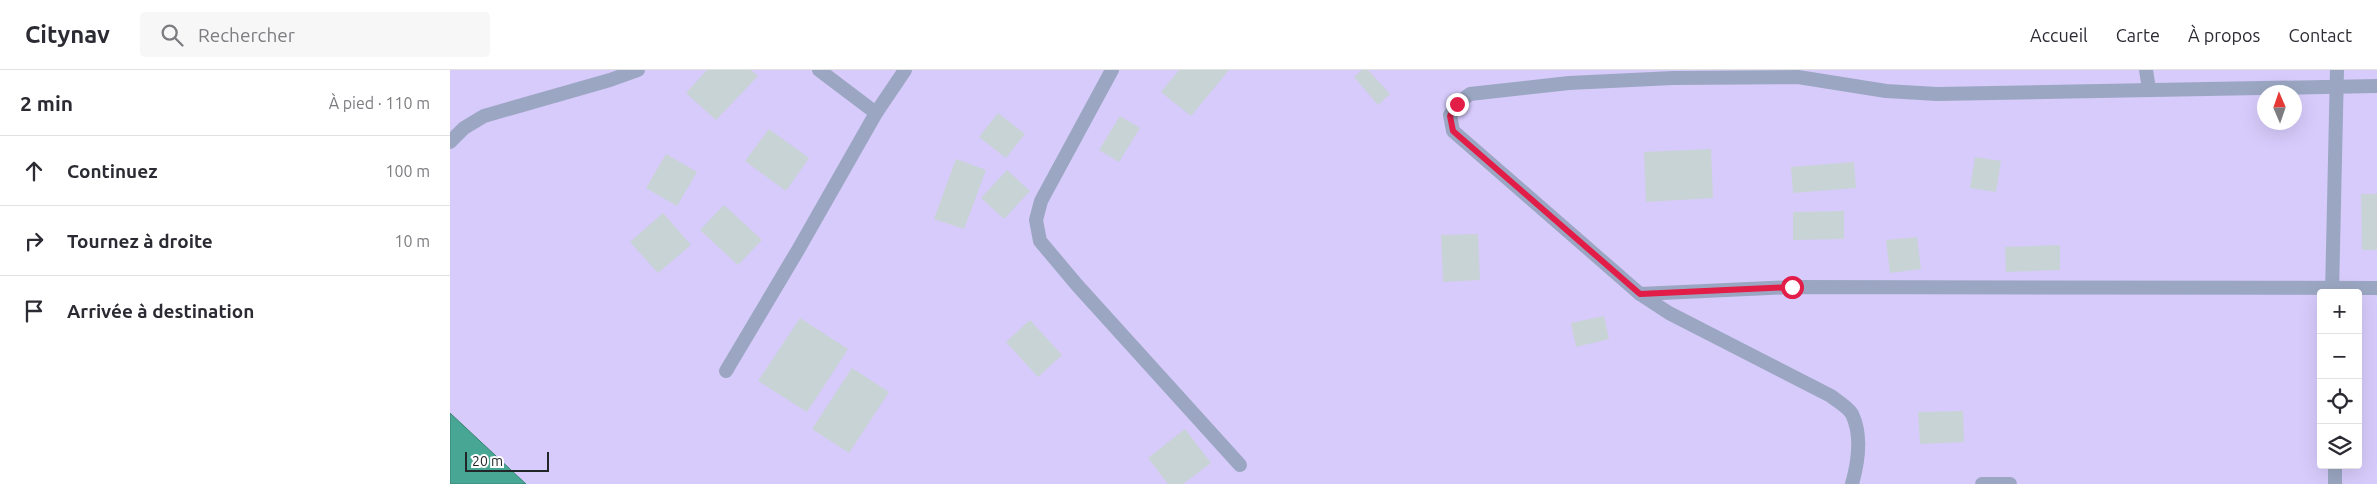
<!DOCTYPE html>
<html lang="fr">
<head>
<meta charset="utf-8">
<style>
  :root { --surface:#fff; --page:#f7f7f7; --text:#2b2b33; --muted:#7c7c81; --line:#e1e1e2 }
  body { margin:0; font-family:Ubuntu,sans-serif; background:var(--page); color:var(--text) }
  .controls { position:absolute; right:15px; bottom:15px; display:grid; overflow:hidden; border-radius:5px; box-shadow:0 5px 20px #0002 }
  .controls button { width:45px; height:45px; display:grid; place-items:center; padding:0; border:0; border-bottom:1px solid var(--line); background:var(--surface); color:var(--text); font:25px sans-serif }
  .compass { position:absolute; left:1807px; top:15px; width:45px; height:45px; border-radius:50%; background:var(--surface); box-shadow:0 5px 20px #0002; rotate:358deg }
  .scale { position:absolute; left:15px; bottom:12px; width:84px; box-sizing:border-box; padding-left:5px; border:2px solid #222628; border-top:0; font-size:14px; line-height:18px; white-space:nowrap; color:#222628; -webkit-text-stroke:4px #fff; paint-order:stroke }
  .stop { position:absolute; width:15px; height:15px; margin:-11px; border:4px solid #e11d48; border-radius:50%; background:#fff }
  .stop.end { background:#e11d48; border-color:#fff; box-shadow:0 1px 5px #0008 }
  .list { margin:0; padding:0; list-style:none }
  h2 { display:flex; justify-content:space-between; align-items:center; height:65px; margin:0; padding:0 20px; font-size:21px }
  h2 small { font-size:16px; font-weight:400; color:var(--muted) }
  .list li { display:grid; grid-template-columns:32px 1fr auto; gap:15px; align-items:center; box-sizing:border-box; height:70px; padding:0 20px; border-top:1px solid var(--line) }
  .list b { display:block; font-size:19px; white-space:nowrap }
  .list em { font-size:16px; font-style:normal; color:var(--muted) }
  .icon { flex:none; width:28px; height:28px; fill:none; stroke:currentColor; stroke-width:2; stroke-linecap:round; stroke-linejoin:round }
  .map { position:relative; flex:none; width:1927px; height:414px; overflow:hidden }
  header { display:flex; align-items:center; gap:30px; box-sizing:border-box; height:70px; padding:0 25px; background:var(--surface); border-bottom:1px solid var(--line) }
  header strong { font-size:24px }
  nav { display:flex; gap:28px; margin-inline-start:auto; font-size:18px }
  .search { width:350px; height:45px; background:var(--page); display:flex; align-items:center; gap:12px; box-sizing:border-box; padding:0 18px; border-radius:5px; color:var(--muted); font-size:19px }
  main { display:flex }
  aside { flex:1; background:var(--surface) }
  .map>svg:first-child { display:block }
</style>
</head>
<body>
<header>
<strong>Citynav</strong>
<div class="search"><svg class="icon" aria-label="search" viewBox="0 0 24 24"><circle cx="10" cy="10" r="6"/><path d="M15 15l6 6"/></svg>Rechercher</div>
<nav><a>Accueil</a><a>Carte</a><a>À propos</a><a>Contact</a></nav>
</header>
<main>
<aside>
<h2>2 min<small>À pied · 110 m</small></h2>
<ul class="list">
<li><svg class="icon" aria-label="ahead" viewBox="0 0 24 24"><path d="M12 20V5M6 11l6-6 6 6"/></svg><div><b>Continuez</b></div><em>100 m</em></li>
<li><svg class="icon" aria-label="right" viewBox="0 0 24 24"><path d="M7 20v-9h11M14 6l5 5-5 5"/></svg><div><b>Tournez à droite</b></div><em>10 m</em></li>
<li><svg class="icon" aria-label="arrive" viewBox="0 0 24 24"><path d="M6 21V4h12l-3 4 3 4H6"/></svg><div><b>Arrivée à destination</b></div></li>
</ul>
</aside>
<div class="map">
<svg width="1927" height="414" viewBox="0 0 1927 414">
  <rect width="100%" height="100%" fill="#ebf4fa"/>
  <path fill="#d7cbfb" fill-rule="evenodd" d="M0,0H1927V414H0ZM1814,22H1844V52H1814ZM1871,223H1908V395H1871Z"/>
  <polygon fill="#47a694" stroke="#3c8074" points="0,343 76,414 0,414"/>
  <g fill="#c8d3d5">
    <polygon points="257,0 301,0 308,6 266,50 236,23"/>
    <polygon points="729,0 779,0 741,46 711,22"/>
    <polygon points="912,0 918,0 940,24 928,35 904,7"/>
    <polygon points="548,43 575,64 556,88 529,67"/>
    <polygon points="670,46 690,58 669,92 649,80"/>
    <polygon points="319,59 359,88 336,121 295,91"/>
    <polygon points="1261,79 1263,128 1196,132 1194,82"/>
    <polygon points="216,84 247,102 227,136 196,118"/>
    <polygon points="1525,87 1551,91 1546,122 1520,118"/>
    <polygon points="506,89 536,100 514,159 484,149"/>
    <polygon points="1404,92 1406,118 1343,123 1341,97"/>
    <polygon points="557,100 580,121 554,149 531,128"/>
    <polygon points="1911,124 1927,124 1927,180 1912,180"/>
    <polygon points="274,135 312,170 288,195 250,160"/>
    <polygon points="1394,141 1394,169 1343,170 1343,142"/>
    <polygon points="213,143 241,175 208,203 180,172"/>
    <polygon points="1028,164 1030,210 993,212 991,165"/>
    <polygon points="1467,167 1471,199 1440,203 1436,170"/>
    <polygon points="1610,175 1610,200 1556,202 1555,177"/>
    <polygon points="1154,246 1159,269 1126,277 1121,253"/>
    <polygon points="350,248 398,279 357,342 308,311"/>
    <polygon points="580,250 612,285 588,307 556,272"/>
    <polygon points="402,298 439,322 399,383 362,359"/>
    <polygon points="1513,341 1514,372 1470,374 1468,342"/>
    <polygon points="735,359 761,393 733,414 718,414 698,388"/>
  </g>
  <g fill="none" stroke-linecap="round" stroke-linejoin="round">
    <g stroke="#9ba7c2" stroke-width="14">
      <polyline points="369,0 426,43"/>
      <polyline points="662,0 591,131 586,150 590,171 627,215 790,395"/>
      <polyline points="1696,0 1699,19"/>
      <polyline points="0,72 14,58 34,46 160,10 188,0"/>
      <polyline points="1882,223 1887,0"/>
      <polyline points="1190,224 1342,217 1927,218"/>
      <polyline points="276,301 348,180 426,43 455,0"/>
      <polyline points="1885,395 1885,414"/>
      <path d="M1402,414C1408,393 1412,365 1402,344C1398,337 1387,331 1381,326L1219,243L1190,224L1003,61L1000,45L1007,34L1020,24L1119,13L1223,8L1348,7L1436,21L1487,24L1927,16"/>
      <polyline points="1532,414 1560,414"/>
    </g>
  </g>
  <g fill="none" stroke-linecap="round" stroke-linejoin="round">
    <polyline stroke="#e11d48" stroke-width="6" points="1007,34 1000,46 1003,61 1190,224 1342,217"/>
  </g>
</svg>
<div class="controls">
<button>+</button>
<button>−</button>
<button><svg class="icon" aria-label="locate" viewBox="0 0 24 24"><circle cx="12" cy="12" r="6"/><path d="M12 2v4M12 18v4M2 12h4M18 12h4"/></svg></button>
<button><svg class="icon" aria-label="layers" viewBox="0 0 24 24"><path d="M12 4l9 5-9 5-9-5zM3 14l9 5 9-5"/></svg></button>
</div>
<svg class="compass" viewBox="-18 -18 36 36"><path d="M0-13l5 13h-10z" fill="#e53935"/><path d="M0 13l5-13h-10z" fill="#7c7c81"/></svg>
<div class="scale">20 m</div>
<div class="stop" style="left:1342px;top:217px"></div>
<div class="stop end" style="left:1007px;top:34px"></div>
</div>
</main>
</body>
</html>
